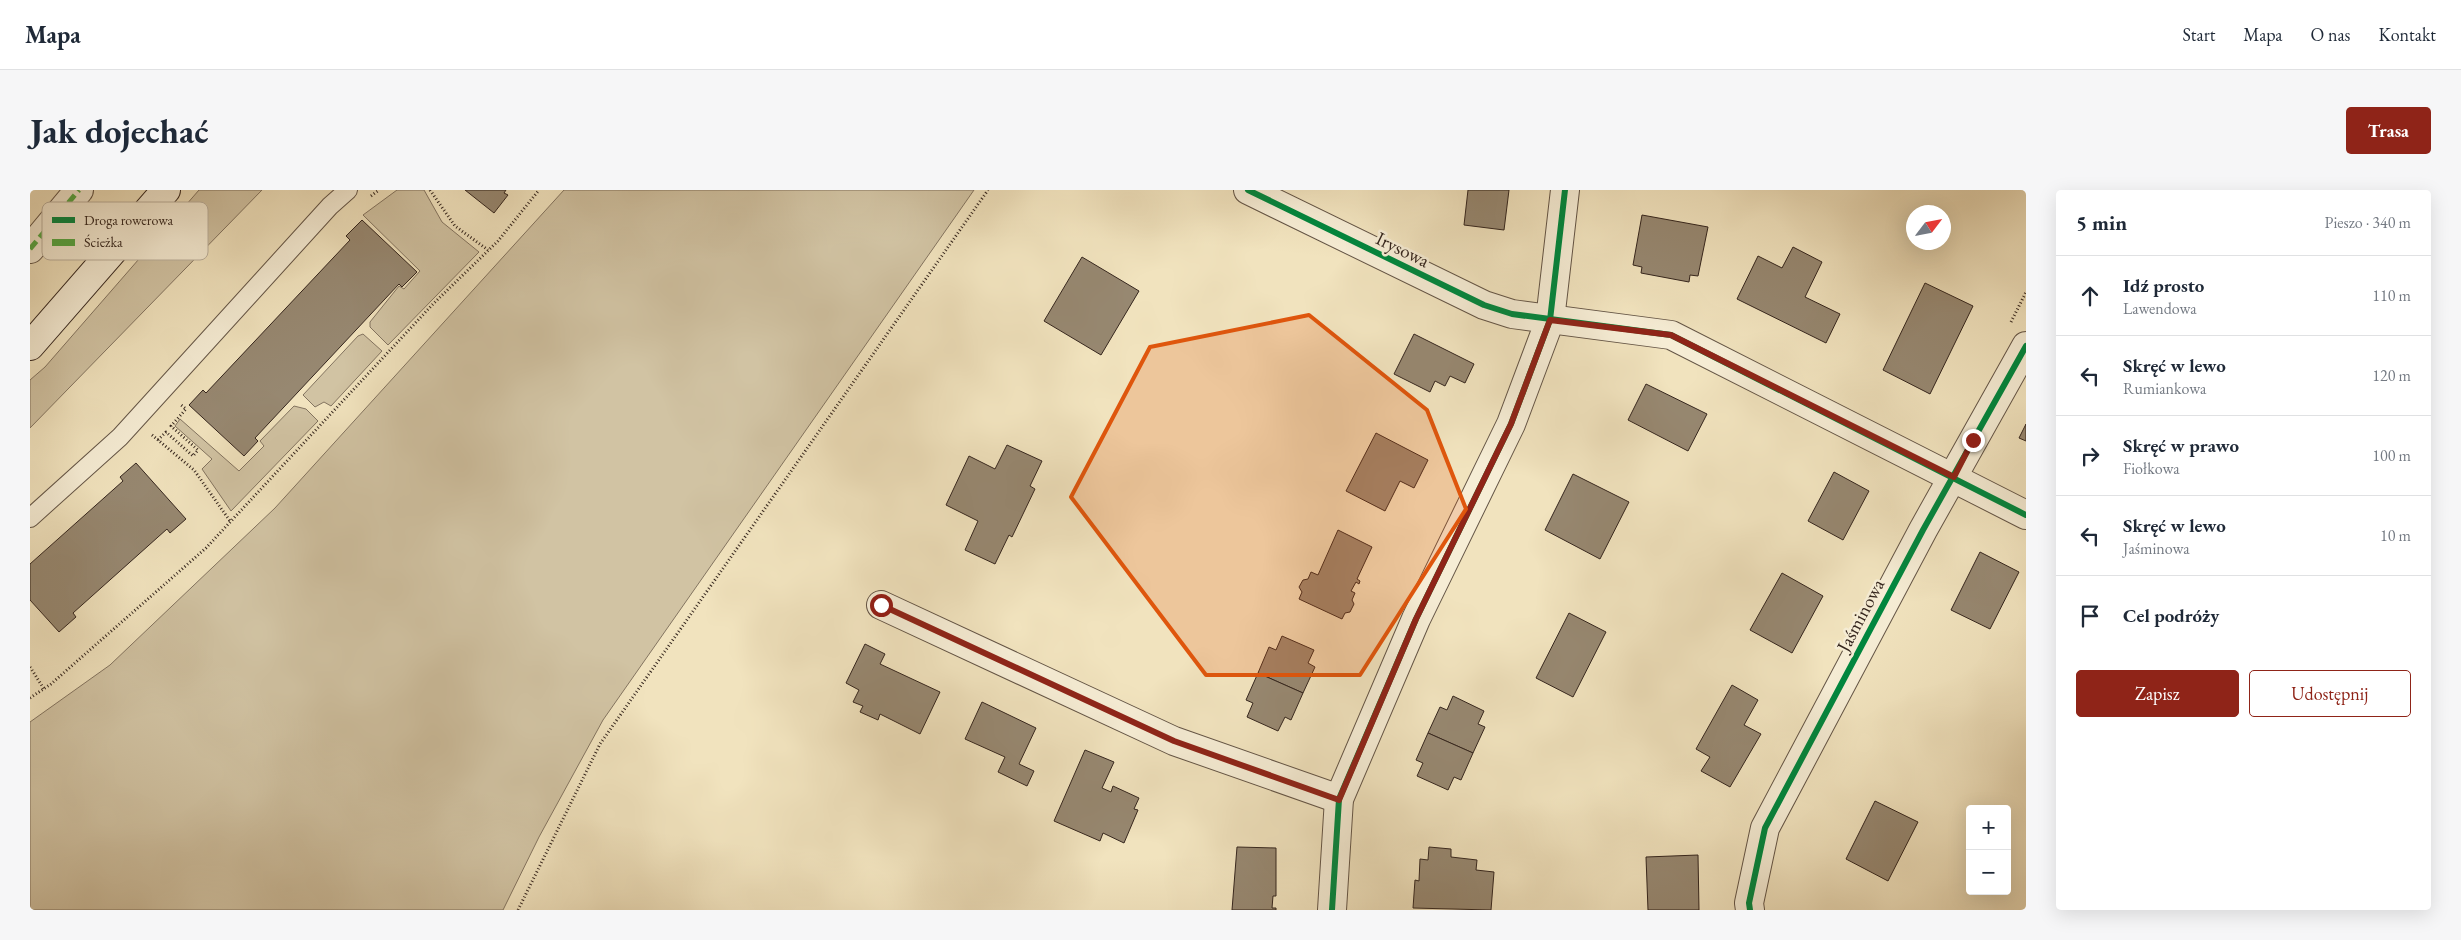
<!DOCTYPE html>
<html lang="pl">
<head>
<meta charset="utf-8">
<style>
  :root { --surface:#fff; --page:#f6f6f7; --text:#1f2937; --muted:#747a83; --line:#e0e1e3; --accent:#8f2418 }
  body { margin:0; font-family:"EB Garamond",serif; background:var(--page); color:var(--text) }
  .controls { position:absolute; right:15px; bottom:15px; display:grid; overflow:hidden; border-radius:5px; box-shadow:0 5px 20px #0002 }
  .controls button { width:45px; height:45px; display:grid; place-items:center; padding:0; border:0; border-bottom:1px solid var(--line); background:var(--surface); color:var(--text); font:25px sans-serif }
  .compass { position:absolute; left:1876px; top:15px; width:45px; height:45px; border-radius:50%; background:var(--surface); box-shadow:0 5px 20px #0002; rotate:58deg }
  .stop { position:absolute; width:15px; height:15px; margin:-11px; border:4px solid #8f2418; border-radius:50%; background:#fff }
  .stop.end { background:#8f2418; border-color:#fff; box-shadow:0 1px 5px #0008 }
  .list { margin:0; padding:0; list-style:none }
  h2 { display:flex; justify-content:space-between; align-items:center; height:65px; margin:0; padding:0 20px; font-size:21px }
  h2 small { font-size:16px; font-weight:400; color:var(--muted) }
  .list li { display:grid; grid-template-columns:32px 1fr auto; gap:15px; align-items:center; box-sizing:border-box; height:80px; padding:0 20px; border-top:1px solid var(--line) }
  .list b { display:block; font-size:19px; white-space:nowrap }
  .list p { margin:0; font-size:16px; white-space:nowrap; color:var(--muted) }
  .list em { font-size:16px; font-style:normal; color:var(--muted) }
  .actions { display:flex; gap:10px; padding:15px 20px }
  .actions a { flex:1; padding:11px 0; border:1px solid var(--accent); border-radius:5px; text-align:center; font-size:18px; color:var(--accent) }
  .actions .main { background:var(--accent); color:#fff }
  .icon { flex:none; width:28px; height:28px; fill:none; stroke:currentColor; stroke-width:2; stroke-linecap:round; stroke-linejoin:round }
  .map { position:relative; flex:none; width:1996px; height:720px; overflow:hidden; border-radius:5px }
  header { display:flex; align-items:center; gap:30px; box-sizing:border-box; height:70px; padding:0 25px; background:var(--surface); border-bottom:1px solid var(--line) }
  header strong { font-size:24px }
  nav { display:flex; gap:28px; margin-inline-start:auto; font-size:18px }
  .intro { display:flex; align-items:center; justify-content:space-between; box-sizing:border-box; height:120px; padding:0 30px }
  h1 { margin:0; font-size:35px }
  .button { padding:12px 22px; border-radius:5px; background:var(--accent); color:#fff; font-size:18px; font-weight:700 }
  main { display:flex; gap:30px; padding:0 30px }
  aside { flex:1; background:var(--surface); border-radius:5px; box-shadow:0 5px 20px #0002 }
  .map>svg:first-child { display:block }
</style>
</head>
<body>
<header>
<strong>Mapa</strong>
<nav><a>Start</a><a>Mapa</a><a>O nas</a><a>Kontakt</a></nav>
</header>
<div class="intro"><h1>Jak dojechać</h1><a class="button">Trasa</a></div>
<main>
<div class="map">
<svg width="1996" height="720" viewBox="0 0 1996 720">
  <rect width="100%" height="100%" fill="#f1e3be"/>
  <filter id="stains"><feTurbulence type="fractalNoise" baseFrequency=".004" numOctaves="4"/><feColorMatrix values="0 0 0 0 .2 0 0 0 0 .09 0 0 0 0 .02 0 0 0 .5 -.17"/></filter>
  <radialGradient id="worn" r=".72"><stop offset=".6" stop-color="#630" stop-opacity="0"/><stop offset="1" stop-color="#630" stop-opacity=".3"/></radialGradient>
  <g fill="#d1c3a3" stroke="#837460">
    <polygon points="169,0 232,0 0,238 0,190 15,177"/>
    <polygon points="367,0 394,0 412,32 449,62 358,155 340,137 340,132 369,96 374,99 390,81 333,25"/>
    <polygon points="534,0 944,0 573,530 509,647 473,720 0,720 0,532 80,475 245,318"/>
    <polygon points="333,144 352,161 301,216 294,212 285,217 273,205 328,146"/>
    <polygon points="264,216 276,219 288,231 201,321 172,279 182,269 145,236 150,229 209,281 234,256 230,251"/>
  </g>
  <g fill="#978871" stroke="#35261e">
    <polygon points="435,0 476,0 474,3 478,5 464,23"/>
    <polygon points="1438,0 1479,0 1474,40 1434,35"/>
    <polygon points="1612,25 1678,37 1668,86 1660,85 1659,92 1611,83 1612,77 1603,75"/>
    <polygon points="332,30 387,82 372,97 369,94 225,248 228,251 214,266 159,215 173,200 176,203 320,50 316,46"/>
    <polygon points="1763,57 1792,72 1775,107 1810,124 1796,153 1707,109 1728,66 1752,78"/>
    <polygon points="1052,67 1109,101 1071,165 1014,131"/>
    <polygon points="1895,93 1943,116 1900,204 1853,180"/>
    <polygon points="1384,144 1444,174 1435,193 1420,186 1415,196 1405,191 1400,202 1364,184"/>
    <polygon points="1616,194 1677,224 1658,261 1598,230"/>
    <polygon points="1996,234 1996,251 1989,248"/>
    <polygon points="1346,243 1398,270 1384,298 1370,291 1355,321 1316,301"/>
    <polygon points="977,255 1012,271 1000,296 1005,299 982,347 979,345 965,374 935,360 948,331 916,315 939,266 965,279"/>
    <polygon points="106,273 156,329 140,343 137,339 43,423 46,427 29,442 0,410 0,374 93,291 90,287"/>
    <polygon points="1804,282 1839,301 1813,350 1778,331"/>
    <polygon points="1543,284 1599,312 1570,369 1515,340"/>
    <polygon points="1308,340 1342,357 1327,389 1330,391 1329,394 1326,392 1321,401 1325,403 1322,410 1324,414 1320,422 1315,423 1312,429 1269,409 1272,402 1269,397 1273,390 1278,389 1281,382 1288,385"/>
    <polygon points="1950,362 1989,382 1960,439 1921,420"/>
    <polygon points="1752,383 1793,406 1762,463 1720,440"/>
    <polygon points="1539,423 1576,442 1543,507 1506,488"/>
    <polygon points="1252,446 1284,460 1278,473 1285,477 1273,503 1228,483 1239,457 1246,460"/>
    <polygon points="835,454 855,464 850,474 910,502 890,544 850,524 848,530 830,522 833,516 823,512 829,500 816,493"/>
    <polygon points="1228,483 1273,503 1261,530 1255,527 1248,541 1217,527 1223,513 1216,510"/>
    <polygon points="1702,495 1728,510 1714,535 1731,544 1700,597 1671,581 1680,567 1666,559"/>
    <polygon points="1423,506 1454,521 1448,534 1455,537 1443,563 1398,543 1410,517 1417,520"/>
    <polygon points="952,512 1006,538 989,574 1004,581 997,596 968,582 975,567 935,549"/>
    <polygon points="1398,543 1443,563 1431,590 1424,587 1418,600 1387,586 1393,573 1386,570"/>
    <polygon points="1055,560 1084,572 1072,598 1081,602 1083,596 1109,608 1104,619 1108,620 1094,653 1073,643 1070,651 1024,631"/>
    <polygon points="1845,611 1888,632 1858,691 1816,669"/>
    <polygon points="1207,657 1246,658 1246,706 1243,706 1242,718 1246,718 1246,720 1202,720"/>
    <polygon points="1399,657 1421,659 1421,667 1447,670 1446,680 1464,682 1461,720 1383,718 1385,690 1389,691 1390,669 1398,670"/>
    <polygon points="1668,665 1669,720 1618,720 1616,667"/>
  </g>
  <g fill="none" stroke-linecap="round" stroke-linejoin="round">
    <defs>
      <polyline id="lane" points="0,328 90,247 300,16 318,0"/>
      <g id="street">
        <polyline points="1218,0 1454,115 1482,124 1641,145 1996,325"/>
        <polyline points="0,59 49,0"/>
        <polyline points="851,415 1144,551 1309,609"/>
        <polyline points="1302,720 1309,609 1386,429 1481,234 1520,130 1535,0"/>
        <polyline points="1720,720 1719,713 1735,638 1893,340 1996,156"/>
      </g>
      <polyline id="secondary" points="0,156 136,0"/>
    </defs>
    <use href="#lane" stroke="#645546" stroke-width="20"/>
    <use href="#street" stroke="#645546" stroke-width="30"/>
    <use href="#secondary" stroke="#35261e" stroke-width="30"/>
    <g stroke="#35261e" stroke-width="3" stroke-dasharray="1 2.5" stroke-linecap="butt">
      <polyline points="400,0 425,36 458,60"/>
      <polyline points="341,6 349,0"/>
      <polyline points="1981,132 1996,102"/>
      <polyline points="122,245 164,280 200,331"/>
      <polyline points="128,250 136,242 163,266 168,260 141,236 156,219 151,215"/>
      <polyline points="0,477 14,499"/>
      <polyline points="0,508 21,494 176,358 403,114 468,51 509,0"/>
      <polyline points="488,720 570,554 958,0"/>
    </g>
    <use href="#lane" stroke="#f6edd5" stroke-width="18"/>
    <use href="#street" stroke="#f6edd5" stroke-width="28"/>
    <use href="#secondary" stroke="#f6edd5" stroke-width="28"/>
    <polyline stroke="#54aa43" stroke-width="5" stroke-dasharray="10 5" stroke-linecap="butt" points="0,59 49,0"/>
    <defs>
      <g id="cycleway">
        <polyline points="1218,0 1454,115 1482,124 1641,145 1996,325"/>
        <polyline points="1302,720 1309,609 1386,429 1481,234 1520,130 1535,0"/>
        <polyline points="1720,720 1719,713 1735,638 1893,340 1996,156"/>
      </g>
    </defs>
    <use href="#cycleway" stroke="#f6edd5" stroke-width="9"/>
    <use href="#cycleway" stroke="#00873e" stroke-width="6"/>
  </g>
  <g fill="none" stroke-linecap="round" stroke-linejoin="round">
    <polyline stroke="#8f2418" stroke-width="6" points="851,415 1144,551 1309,610 1386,429 1481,234 1520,130 1641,145 1924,287 1943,250"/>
  </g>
  <path fill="#df560d" fill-opacity="0.2" stroke="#df560d" stroke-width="4" stroke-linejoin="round" d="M1279,125L1397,220L1436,319L1330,485H1176L1041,307L1120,157Z"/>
  <g text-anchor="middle" stroke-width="5" stroke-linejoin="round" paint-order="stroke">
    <g font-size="19" fill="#35261e" stroke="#f6edd5">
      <text transform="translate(1373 59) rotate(26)" y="7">Irysowa</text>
      <text transform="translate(1830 425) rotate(-62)" y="7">Jaśminowa</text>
    </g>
  </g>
  <rect x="12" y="12" width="166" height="58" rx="8" fill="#f6edd5" stroke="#bcb19e" stroke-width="1"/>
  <rect x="22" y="27" width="23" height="6" fill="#00873e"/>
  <rect x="22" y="49" width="23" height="7" fill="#54aa43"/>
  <g font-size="14" fill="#35261e">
    <text x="54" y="35">Droga rowerowa</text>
    <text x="54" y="57">Ścieżka</text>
  </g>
  <rect width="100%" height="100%" filter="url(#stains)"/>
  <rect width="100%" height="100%" fill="url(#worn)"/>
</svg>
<div class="controls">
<button>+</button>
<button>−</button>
</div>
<svg class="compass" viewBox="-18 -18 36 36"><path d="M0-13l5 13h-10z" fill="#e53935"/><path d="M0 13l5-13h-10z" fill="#747a83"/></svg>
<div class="stop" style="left:851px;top:415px"></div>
<div class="stop end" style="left:1943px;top:250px"></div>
</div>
<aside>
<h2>5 min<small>Pieszo · 340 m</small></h2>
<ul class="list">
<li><svg class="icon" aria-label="ahead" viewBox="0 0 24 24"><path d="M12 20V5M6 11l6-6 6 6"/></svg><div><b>Idź prosto</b><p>Lawendowa</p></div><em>110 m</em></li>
<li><svg class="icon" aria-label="left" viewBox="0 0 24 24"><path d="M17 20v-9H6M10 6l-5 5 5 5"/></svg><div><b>Skręć w lewo</b><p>Rumiankowa</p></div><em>120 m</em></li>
<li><svg class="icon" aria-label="right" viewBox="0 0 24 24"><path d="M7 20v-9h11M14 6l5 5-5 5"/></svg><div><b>Skręć w prawo</b><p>Fiołkowa</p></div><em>100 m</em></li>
<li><svg class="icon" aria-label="left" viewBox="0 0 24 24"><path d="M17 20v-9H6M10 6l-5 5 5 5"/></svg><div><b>Skręć w lewo</b><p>Jaśminowa</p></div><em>10 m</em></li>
<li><svg class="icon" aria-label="arrive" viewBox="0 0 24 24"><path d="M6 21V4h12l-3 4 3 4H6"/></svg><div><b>Cel podróży</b></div></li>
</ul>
<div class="actions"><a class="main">Zapisz</a><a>Udostępnij</a></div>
</aside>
</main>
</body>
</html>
